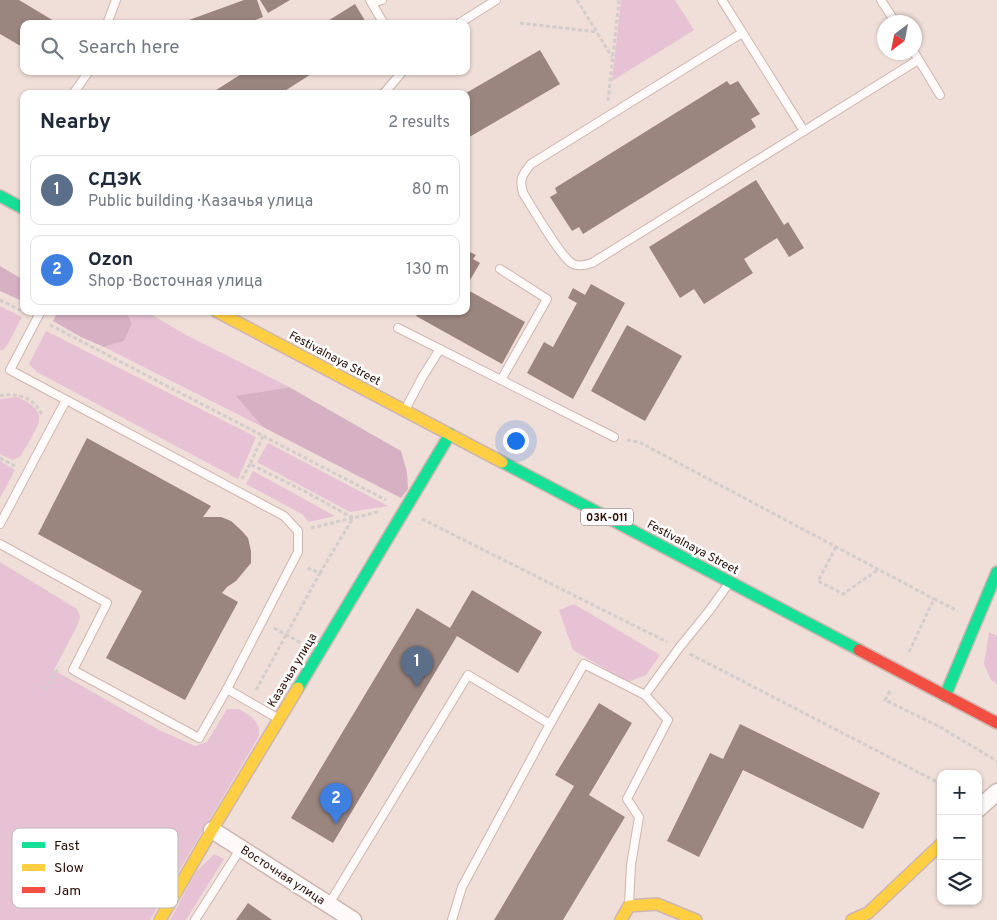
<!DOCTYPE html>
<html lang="en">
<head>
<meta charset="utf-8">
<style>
  :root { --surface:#fff; --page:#f2f2f3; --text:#1f2937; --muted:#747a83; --line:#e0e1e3; --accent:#d93025 }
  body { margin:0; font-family:Overpass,sans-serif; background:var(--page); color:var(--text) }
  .controls { position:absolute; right:15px; bottom:15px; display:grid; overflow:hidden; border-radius:10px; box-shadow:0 1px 4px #0004 }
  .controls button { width:45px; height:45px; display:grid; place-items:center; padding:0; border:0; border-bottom:1px solid var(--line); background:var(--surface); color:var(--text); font:25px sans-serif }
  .compass { position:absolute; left:877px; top:15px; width:45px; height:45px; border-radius:50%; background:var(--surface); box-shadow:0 1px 4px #0004; rotate:212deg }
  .you { position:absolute; left:515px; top:440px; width:18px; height:18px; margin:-12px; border:4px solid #fff; border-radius:50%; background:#1a73e8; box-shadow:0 0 0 8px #1a73e833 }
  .badge { display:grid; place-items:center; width:32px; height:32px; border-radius:50%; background:var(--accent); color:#fff; font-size:16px; font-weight:700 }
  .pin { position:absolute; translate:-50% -41px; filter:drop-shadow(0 1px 2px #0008) }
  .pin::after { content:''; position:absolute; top:26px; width:18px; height:15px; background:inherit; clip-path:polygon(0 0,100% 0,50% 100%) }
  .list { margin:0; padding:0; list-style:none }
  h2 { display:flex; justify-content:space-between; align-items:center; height:65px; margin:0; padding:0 20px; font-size:21px }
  h2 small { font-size:16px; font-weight:400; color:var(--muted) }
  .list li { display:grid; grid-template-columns:32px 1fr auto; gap:15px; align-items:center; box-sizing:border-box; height:70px; margin:0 10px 10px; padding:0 10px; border:1px solid var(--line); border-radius:10px }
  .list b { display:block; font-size:19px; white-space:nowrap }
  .list p { margin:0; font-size:16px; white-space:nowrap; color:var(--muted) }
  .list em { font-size:16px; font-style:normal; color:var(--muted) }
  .icon { flex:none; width:28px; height:28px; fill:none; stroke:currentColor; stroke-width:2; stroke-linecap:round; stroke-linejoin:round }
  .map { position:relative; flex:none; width:997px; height:920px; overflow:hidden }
  .search { position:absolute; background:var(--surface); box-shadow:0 1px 4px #0004; left:20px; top:20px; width:450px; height:55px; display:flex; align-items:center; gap:12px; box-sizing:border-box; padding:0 18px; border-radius:10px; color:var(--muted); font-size:19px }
  .panel { position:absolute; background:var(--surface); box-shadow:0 1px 4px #0004; left:20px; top:90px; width:450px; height:225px; border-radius:10px }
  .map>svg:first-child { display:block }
</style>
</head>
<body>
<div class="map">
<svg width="997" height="920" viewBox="0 0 997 920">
  <rect width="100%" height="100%" fill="#f0ded8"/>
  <g fill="#e7c2d4">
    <polygon points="621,0 675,0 694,30 612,81"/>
    <polygon points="0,306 22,317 8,344 3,350 0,350"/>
    <polygon points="125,311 145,311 186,335 289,387 237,396 263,427 104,347 124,341 132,325"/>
    <polygon points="46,331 256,437 238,479 37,372 29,364"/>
    <path d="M16,397C26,400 41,408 39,421C38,428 24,450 20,457L13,460L0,454V399Z"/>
    <polygon points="268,443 388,506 350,512 257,462"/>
    <polygon points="0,461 15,470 0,498"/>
    <polygon points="253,471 335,516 309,522 302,514 246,484"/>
    <polygon points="0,562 77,609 80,617 77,626 54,670 159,730 195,746 207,742 227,709 239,709 252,717 259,727 259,736 150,920 0,920"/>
    <polygon points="574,604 660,655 646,675 628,682 573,650 559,610"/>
    <polygon points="989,632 997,636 997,684 991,680 984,664"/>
    <polygon points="214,854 224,859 186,920 170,920 196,872"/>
  </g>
  <g fill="#d6b1c4">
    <polygon points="0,266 22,279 22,301 0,291"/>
    <polygon points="58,311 125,311 132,324 124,341 104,347 81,337 53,321"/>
    <polygon points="289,387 401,451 407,472 408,489 401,498 263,427 236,396"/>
  </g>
  <g fill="#9b857f">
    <polygon points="0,0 19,0 59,24 24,24 24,48 0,34"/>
    <polygon points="244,0 257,0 263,17 245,24 178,24"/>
    <polygon points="260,0 290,0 268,13"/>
    <polygon points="355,4 367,24 323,24"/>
    <polygon points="540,50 560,84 466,139 466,93"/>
    <polygon points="246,71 316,71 280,94 210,94"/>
    <polygon points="727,81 730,85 738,81 760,114 751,119 756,127 583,234 579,227 572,231 550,197 557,193 555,188"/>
    <polygon points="756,180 784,225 788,222 804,248 789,257 777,238 744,259 753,273 704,304 694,289 680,298 649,247"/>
    <polygon points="466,250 476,255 473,259 480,263 466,287"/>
    <polygon points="591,284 625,303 573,399 527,373 544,342 553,347 577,303 568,298 573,288 585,295"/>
    <polygon points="466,289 525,322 502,364 416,316 419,311 466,311"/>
    <polygon points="627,325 682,356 645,421 591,391"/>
    <polygon points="87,438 211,506 203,517 221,517 231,521 242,531 248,538 251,551 251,563 236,581 227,587 222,593 238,602 185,700 106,658 142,591 38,534"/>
    <polygon points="472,590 542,632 518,673 457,636 333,843 291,818 417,608 450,628"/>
    <polygon points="599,703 632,723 589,795 625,817 563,920 494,920 574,786 555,775"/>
    <polygon points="740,724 880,793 863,829 743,770 699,857 667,841 710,753 723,759"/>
    <polygon points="248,903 272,920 236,920"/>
  </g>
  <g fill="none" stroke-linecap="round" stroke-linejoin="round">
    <defs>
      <g id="lane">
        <polyline points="370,0 384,24"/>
        <polyline points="722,0 804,131"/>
        <polyline points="881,0 895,22"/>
        <polyline points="372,3 382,0"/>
        <polyline points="107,24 116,0"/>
        <polyline points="458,24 496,0"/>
        <path d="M742,33L531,164C522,175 519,179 523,193C532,207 561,258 573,264C579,267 586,265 592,263L918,60"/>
        <polyline points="914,52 940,95"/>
        <polyline points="73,94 89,71"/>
        <polyline points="382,94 385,92 403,71"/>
        <polyline points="500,269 547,299 501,380"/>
        <polyline points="41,311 10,370 284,516 298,531 298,552 227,689 277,718"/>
        <polyline points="398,328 614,437"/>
        <polyline points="406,408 423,376 440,349"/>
        <polyline points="0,524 66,400"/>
        <polyline points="0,544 107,603 73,670 199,738 227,689"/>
        <polyline points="329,904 468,675 550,724"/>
        <polyline points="629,904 631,865 639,817 627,799 668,720 645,695 679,648 709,611 727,586"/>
        <polyline points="195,920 241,848"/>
        <polyline points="452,920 462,887 550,724 584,664 645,695"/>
      </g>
      <g id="street">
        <polyline points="978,809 997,792"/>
        <polyline points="212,830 353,920"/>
      </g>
      <g id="fast">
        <polyline points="0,196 24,209"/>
        <polyline points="502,462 859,650"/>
        <polyline points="298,688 450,434"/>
        <polyline points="945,696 997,572"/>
      </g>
      <g id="slow">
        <polyline points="216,311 502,462"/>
        <polyline points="160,920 212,830 298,688"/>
        <polyline points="621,920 629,906 657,904 696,920"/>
        <polyline points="852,920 868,913 941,844"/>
      </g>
      <polyline id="jam" points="859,650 997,723"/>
    </defs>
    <use href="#lane" stroke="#ceb6af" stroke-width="10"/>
    <use href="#street" stroke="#ceb6af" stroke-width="19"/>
    <use href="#fast" stroke="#ceb6af" stroke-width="14"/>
    <use href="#slow" stroke="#ceb6af" stroke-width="14"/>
    <use href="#jam" stroke="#ceb6af" stroke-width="14"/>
    <g stroke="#d3cdcb" stroke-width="3" stroke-dasharray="4 2.5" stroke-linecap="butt">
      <polyline points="577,0 612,57"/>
      <polyline points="520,23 597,32"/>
      <polyline points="608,101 619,0"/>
      <polyline points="0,300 26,313"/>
      <polyline points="50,325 386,500"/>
      <path d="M0,396C17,392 36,398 42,416"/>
      <polyline points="263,436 250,464 306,492 353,518 320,573"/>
      <polyline points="627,440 639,442 934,599"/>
      <polyline points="0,458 15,466"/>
      <polyline points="242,479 250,464"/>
      <polyline points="422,519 667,642"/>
      <polyline points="311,528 378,512"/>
      <polyline points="836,547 818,581 843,594 879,569"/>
      <polyline points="274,628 301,643"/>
      <polyline points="909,652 934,599 958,611"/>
      <polyline points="690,654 941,784"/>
      <polyline points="46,690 59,667"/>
      <polyline points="256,690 320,573 305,567"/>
      <polyline points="890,691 885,700 940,727 997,761"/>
    </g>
    <use href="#lane" stroke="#fdfaf9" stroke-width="8"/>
    <use href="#street" stroke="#fdfaf9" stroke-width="16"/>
    <use href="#fast" stroke="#16e098" stroke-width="11"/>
    <use href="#slow" stroke="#ffcf43" stroke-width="11"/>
    <use href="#jam" stroke="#f24e42" stroke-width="11"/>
  </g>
  <g text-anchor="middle" stroke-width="5" stroke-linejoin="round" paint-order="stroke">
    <rect fill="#fff" stroke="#6b5650" stroke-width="1" x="581" y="508.5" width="52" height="17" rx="4"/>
    <g font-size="11" font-weight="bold" fill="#2b0d05">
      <text x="607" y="521">03К-011</text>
    </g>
    <g font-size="12" fill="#2b0d05" stroke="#fff">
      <text transform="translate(335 358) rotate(28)" y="4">Festivalnaya Street</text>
      <text transform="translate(693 547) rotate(28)" y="4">Festivalnaya Street</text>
      <text transform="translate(292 670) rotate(-59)" y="4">Казачья улица</text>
      <text transform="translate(283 875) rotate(33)" y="4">Восточная улица</text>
    </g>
  </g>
  <rect x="12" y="828" width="166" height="80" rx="8" fill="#fff" stroke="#bfb6b4" stroke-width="1"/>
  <rect x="22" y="842" width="23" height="6" fill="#16e098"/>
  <rect x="22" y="864" width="23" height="7" fill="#ffcf43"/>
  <rect x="22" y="887" width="23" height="6" fill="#f24e42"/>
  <g font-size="14" fill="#2b0d05">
    <text x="54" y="850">Fast</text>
    <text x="54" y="872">Slow</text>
    <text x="54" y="895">Jam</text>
  </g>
</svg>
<div class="controls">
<button>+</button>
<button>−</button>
<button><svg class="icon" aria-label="layers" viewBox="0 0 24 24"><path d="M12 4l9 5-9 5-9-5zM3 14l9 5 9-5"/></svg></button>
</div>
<svg class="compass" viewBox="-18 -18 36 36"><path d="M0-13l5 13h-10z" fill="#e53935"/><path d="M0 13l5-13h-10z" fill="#747a83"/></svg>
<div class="you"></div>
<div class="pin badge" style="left:417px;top:687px;background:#5c6f8a">1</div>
<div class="pin badge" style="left:336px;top:824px;background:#3f7fe0">2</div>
<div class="search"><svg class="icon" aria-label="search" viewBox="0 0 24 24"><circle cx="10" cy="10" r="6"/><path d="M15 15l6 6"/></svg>Search here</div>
<section class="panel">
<h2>Nearby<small>2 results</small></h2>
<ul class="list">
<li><span class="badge" style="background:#5c6f8a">1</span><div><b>СДЭК</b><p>Public building · Казачья улица</p></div><em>80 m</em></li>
<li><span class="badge" style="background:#3f7fe0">2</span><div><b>Ozon</b><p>Shop · Восточная улица</p></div><em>130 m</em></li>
</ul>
</section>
</div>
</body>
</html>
